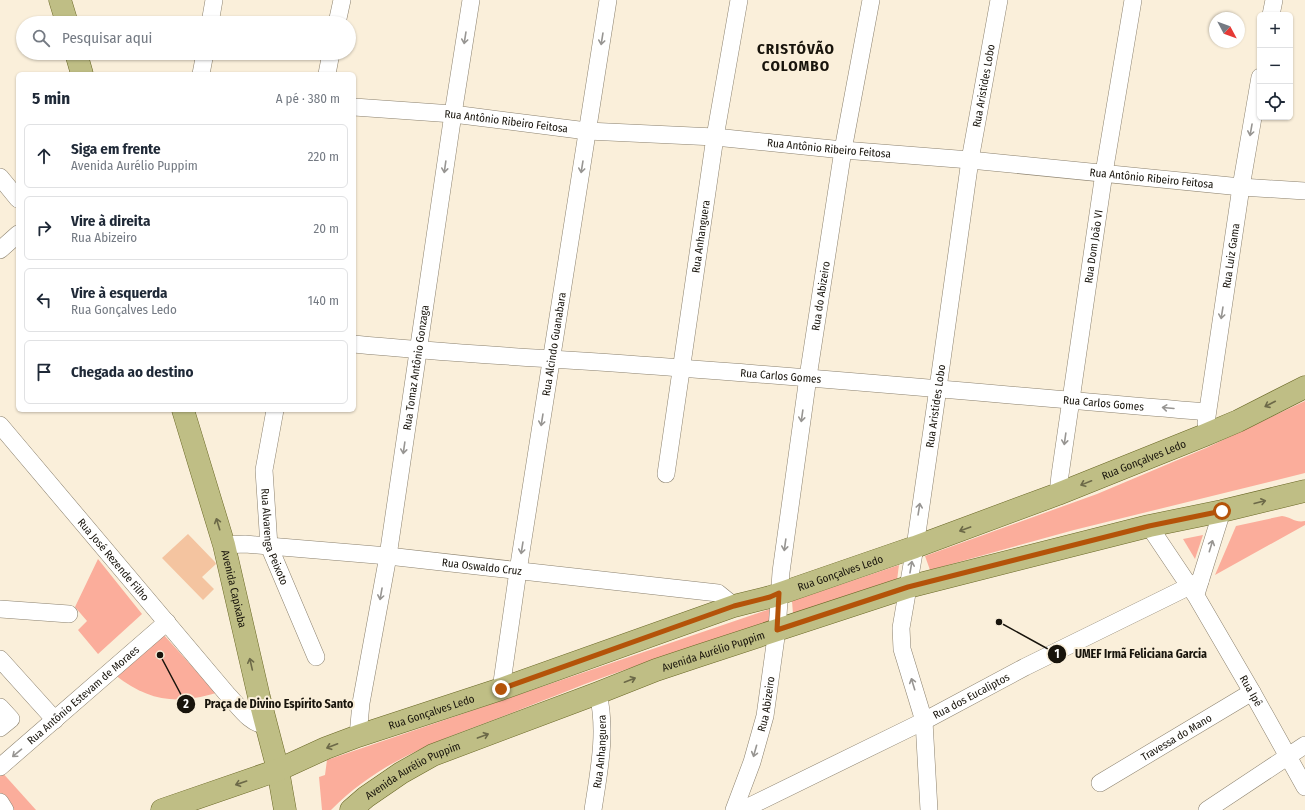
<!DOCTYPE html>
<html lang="pt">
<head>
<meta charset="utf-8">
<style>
  :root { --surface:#fff; --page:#f6f6f7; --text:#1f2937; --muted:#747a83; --line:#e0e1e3 }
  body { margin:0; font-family:"Fira Sans Condensed",sans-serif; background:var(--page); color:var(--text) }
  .controls { position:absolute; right:12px; top:12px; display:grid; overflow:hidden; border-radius:6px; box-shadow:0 1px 3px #0004 }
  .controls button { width:36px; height:36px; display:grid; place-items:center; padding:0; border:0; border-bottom:1px solid var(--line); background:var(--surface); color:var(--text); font:20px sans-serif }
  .compass { position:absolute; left:1209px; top:12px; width:36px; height:36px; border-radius:50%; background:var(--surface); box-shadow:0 1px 3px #0004; rotate:131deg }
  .stop { position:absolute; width:12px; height:12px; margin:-9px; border:3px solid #b45309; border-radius:50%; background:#fff }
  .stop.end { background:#b45309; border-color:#fff; box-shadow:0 1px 4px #0008 }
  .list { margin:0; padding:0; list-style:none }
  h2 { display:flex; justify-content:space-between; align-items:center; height:52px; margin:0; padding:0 16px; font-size:17px }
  h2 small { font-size:13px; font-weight:400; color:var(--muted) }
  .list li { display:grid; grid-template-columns:26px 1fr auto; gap:12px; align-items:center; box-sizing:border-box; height:64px; margin:0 8px 8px; padding:0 8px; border:1px solid var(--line); border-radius:6px }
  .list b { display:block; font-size:15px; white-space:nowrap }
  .list p { margin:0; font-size:13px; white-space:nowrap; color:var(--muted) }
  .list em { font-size:13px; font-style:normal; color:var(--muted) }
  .icon { flex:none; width:22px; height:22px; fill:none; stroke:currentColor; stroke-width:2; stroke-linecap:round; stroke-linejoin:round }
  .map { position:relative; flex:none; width:1305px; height:810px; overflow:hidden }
  .search { position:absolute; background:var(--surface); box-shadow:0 1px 3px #0004; left:16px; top:16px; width:340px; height:44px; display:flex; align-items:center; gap:10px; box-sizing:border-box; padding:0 14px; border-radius:22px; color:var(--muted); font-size:15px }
  .panel { position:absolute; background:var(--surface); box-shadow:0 1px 3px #0004; left:16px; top:72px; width:340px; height:340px; border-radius:6px }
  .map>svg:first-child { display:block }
</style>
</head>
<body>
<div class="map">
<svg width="1305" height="810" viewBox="0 0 1305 810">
  <rect width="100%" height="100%" fill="#faefda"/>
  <g fill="#fbad9b">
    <polygon points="1305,401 1305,473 1074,530 930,570 925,556 1097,494 1206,448"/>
    <path d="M1282,516C1291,517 1295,523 1305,521V525L1215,575L1236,526Z"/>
    <polygon points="1203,535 1195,559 1183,539"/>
    <polygon points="98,559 142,614 98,654 78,630 87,621 75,607"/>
    <polygon points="899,565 897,580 793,614 792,601"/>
    <path d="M773,608L774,620C719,639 662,656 607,676C576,687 545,700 514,712C447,738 383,757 331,810H322L319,777L325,775L327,760Z"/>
    <path d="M163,634L216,693C175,705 149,701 115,675Z"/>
    <polygon points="0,770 36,810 0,810"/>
  </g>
  <polygon fill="#f4c4a0" points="188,534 215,562 216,564 202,577 214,589 203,600 162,558"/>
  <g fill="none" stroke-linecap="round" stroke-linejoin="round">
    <defs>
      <g id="minor">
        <polyline points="1271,15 1274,0"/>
        <polyline points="210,23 214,0"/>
        <polyline points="337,23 342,0"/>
        <polyline points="201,74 205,53"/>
        <polyline points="327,74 331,53"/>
        <path id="s1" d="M354,107L453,114L587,131L715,137L843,150L970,160L1241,187L1305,191"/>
        <polyline points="0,177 18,199"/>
        <polyline points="0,250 18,234"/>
        <path id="s2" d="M354,344C462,355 571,359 680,368C856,381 1031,397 1207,412"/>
        <path id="s3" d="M275,410L264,470L269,546L316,657"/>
        <path id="s4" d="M1206,423L1241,187L1260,77"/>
        <path id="s5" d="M0,425L227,694C238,705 250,725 266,725"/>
        <path id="s6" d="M666,474L715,137L739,0"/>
        <path id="s7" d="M1058,494L1060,475L1104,173L1133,0"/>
        <path id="s8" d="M1149,526L1196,596L1252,692L1305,787"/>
        <path id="s9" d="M224,545L245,544L388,556L718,593L734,606"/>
        <polyline points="1197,591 1222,511"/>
        <polyline points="0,609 69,614"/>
        <polyline points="0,659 55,720"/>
        <path id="s10" d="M501,689L518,571L608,0"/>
        <polyline points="0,707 11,719 0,728"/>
        <path id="s11" d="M358,736L361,703L388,556L453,114L471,0"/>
        <path id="s12" d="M0,767L167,622"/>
        <path id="s13" d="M1100,783L1252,692"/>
        <polyline points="0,802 5,810"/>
        <path id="s14" d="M593,810C599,771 607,732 598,693"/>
        <path id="s15" d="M734,810L752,762L765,716L777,630L781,572L808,377L843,150L871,0"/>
        <path id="s16" d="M742,810L924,721L1025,667L1200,581"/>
        <path id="s17" d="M929,810L924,721L902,649L901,628L915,547L938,388L970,160L999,0"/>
        <polyline points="1207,810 1305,745"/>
      </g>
      <g id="major">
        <polyline points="60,0 67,23"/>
        <polyline points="76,53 82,74"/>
        <path id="s18" d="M183,410L224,545L259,697L278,770L285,810"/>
        <path id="s19" d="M162,810L278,770L326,748L358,736L501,689L734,606L770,597L915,547L1058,494L1205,435L1238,421L1305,387"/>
        <path id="s20" d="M351,810L366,797L401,773L433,755L598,693L656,670L698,656L908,587L1149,526L1222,511L1305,491"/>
      </g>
    </defs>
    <use href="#minor" stroke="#8b816e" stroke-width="18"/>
    <use href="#major" stroke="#696725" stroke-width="23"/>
    <use href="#minor" stroke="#fff" stroke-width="17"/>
    <use href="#major" stroke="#bfbe85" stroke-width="22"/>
  </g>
  <defs><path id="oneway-shaft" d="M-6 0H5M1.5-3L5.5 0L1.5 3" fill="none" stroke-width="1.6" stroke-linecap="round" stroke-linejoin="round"/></defs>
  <g stroke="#979592">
    <use href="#oneway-shaft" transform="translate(465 38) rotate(99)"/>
    <use href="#oneway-shaft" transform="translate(602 39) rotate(99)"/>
    <use href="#oneway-shaft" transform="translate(1251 130) rotate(100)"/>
    <use href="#oneway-shaft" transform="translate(445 167) rotate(98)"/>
    <use href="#oneway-shaft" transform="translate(582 167) rotate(99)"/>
    <use href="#oneway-shaft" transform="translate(1222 313) rotate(99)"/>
    <use href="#oneway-shaft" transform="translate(1168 408) rotate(-175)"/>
    <use href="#oneway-shaft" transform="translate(802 416) rotate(98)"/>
    <use href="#oneway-shaft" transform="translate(542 420) rotate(99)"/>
    <use href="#oneway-shaft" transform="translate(1065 439) rotate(98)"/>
    <use href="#oneway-shaft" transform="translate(404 448) rotate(98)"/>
    <use href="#oneway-shaft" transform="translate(919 509) rotate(-81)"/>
    <use href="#oneway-shaft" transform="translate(785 545) rotate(98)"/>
    <use href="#oneway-shaft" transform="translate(1211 546) rotate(-73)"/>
    <use href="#oneway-shaft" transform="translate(522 548) rotate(99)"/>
    <use href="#oneway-shaft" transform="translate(911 567) rotate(-80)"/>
    <use href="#oneway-shaft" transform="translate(381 594) rotate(100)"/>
    <use href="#oneway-shaft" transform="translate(913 684) rotate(-107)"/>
    <use href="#oneway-shaft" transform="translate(755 751) rotate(106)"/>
    <use href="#oneway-shaft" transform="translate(17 753) rotate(140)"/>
  </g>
  <g stroke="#6c6948">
    <use href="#oneway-shaft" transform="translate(1270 404) rotate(153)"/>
    <use href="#oneway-shaft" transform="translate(1086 483) rotate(158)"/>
    <use href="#oneway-shaft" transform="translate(1260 502) rotate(-14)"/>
    <use href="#oneway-shaft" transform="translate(218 524) rotate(-107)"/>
    <use href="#oneway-shaft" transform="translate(965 529) rotate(160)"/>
    <use href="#oneway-shaft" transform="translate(251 664) rotate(-103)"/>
    <use href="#oneway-shaft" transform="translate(630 680) rotate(-21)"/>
    <use href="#oneway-shaft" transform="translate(483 736) rotate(-20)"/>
    <use href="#oneway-shaft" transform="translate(332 746) rotate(159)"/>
    <use href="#oneway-shaft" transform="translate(241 783) rotate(161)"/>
  </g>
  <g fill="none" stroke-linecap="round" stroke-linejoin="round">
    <polyline stroke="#b45309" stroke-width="5" points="501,689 734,606 770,597 779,593 777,630 908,587 1149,526 1222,511"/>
  </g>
  <g text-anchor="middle" stroke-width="4" stroke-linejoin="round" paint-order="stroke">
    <g font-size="11" fill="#18140c" stroke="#faefda">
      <text dy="4" stroke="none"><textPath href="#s17" startOffset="734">Rua Aristides Lobo</textPath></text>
      <text dy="4" stroke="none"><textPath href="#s1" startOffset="153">Rua Antônio Ribeiro Feitosa</textPath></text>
      <text dy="4" stroke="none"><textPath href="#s1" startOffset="477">Rua Antônio Ribeiro Feitosa</textPath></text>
      <text dy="4" stroke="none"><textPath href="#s1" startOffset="801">Rua Antônio Ribeiro Feitosa</textPath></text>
      <text dy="4" stroke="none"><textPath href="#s6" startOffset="240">Rua Anhanguera</textPath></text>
      <text dy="4" stroke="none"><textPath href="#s7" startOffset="250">Rua Dom João VI</textPath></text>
      <text dy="4" stroke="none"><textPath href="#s4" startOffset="169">Rua Luiz Gama</textPath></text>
      <text dy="4" stroke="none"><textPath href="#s15" startOffset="523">Rua do Abizeiro</textPath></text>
      <text dy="4" stroke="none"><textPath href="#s10" startOffset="349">Rua Alcindo Guanabara</textPath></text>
      <text dy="4" stroke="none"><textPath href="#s11" startOffset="373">Rua Tomaz Antônio Gonzaga</textPath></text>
      <text dy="4" stroke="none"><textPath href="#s2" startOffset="428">Rua Carlos Gomes</textPath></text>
      <text dy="4" stroke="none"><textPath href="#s2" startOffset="752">Rua Carlos Gomes</textPath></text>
      <text dy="4" stroke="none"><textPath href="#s17" startOffset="410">Rua Aristides Lobo</textPath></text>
      <text dy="4" stroke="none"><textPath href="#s19" startOffset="1043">Rua Gonçalves Ledo</textPath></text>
      <text dy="4" stroke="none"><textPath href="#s3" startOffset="129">Rua Alvarenga Peixoto</textPath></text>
      <text dy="4" stroke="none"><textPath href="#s5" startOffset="176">Rua José Rezende Filho</textPath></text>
      <text dy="4" stroke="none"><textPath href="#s9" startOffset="259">Rua Oswaldo Cruz</textPath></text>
      <text dy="4" stroke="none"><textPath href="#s19" startOffset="719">Rua Gonçalves Ledo</textPath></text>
      <text dy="4" stroke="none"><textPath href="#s18" startOffset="186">Avenida Capixaba</textPath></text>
      <text dy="4" stroke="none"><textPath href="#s20" startOffset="398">Avenida Aurélio Puppim</textPath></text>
      <text dy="4" stroke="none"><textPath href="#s8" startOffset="194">Rua Ipê</textPath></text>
      <text dy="4" stroke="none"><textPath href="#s12" startOffset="110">Rua Antônio Estevam de Moraes</textPath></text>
      <text dy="4" stroke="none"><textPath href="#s16" startOffset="256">Rua dos Eucaliptos</textPath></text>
      <text dy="4" stroke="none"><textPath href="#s15" startOffset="111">Rua Abizeiro</textPath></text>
      <text dy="4" stroke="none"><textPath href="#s19" startOffset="287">Rua Gonçalves Ledo</textPath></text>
      <text dy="4" stroke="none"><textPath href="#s13" startOffset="89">Travessa do Mano</textPath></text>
      <text dy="4" stroke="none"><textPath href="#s14" startOffset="59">Rua Anhanguera</textPath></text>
      <text dy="4" stroke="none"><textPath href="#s20" startOffset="74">Avenida Aurélio Puppim</textPath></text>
    </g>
    <g font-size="15" font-weight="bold" letter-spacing="1" fill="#18140c" stroke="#faefda">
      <text x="796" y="54">CRISTÓVÃO<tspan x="796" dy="17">COLOMBO</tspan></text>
    </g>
  </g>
  <path fill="none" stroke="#18140c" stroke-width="1.5" d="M999 622L1057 654M160 655L186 704"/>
  <g fill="#18140c" stroke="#faefda" stroke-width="1.5">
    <circle cx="999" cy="622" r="4"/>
    <circle cx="160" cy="655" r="4"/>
    <circle cx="1057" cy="654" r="10"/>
    <circle cx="186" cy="704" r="10"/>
  </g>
  <g font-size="12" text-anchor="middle" font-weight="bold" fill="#fff">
    <text x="1057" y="658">1</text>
    <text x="186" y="708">2</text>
  </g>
  <g font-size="12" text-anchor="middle" font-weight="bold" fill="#18140c" stroke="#faefda" stroke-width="4" stroke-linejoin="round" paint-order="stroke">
    <text x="1141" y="658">UMEF Irmã Feliciana Garcia</text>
    <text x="279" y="708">Praça de Divino Espírito Santo</text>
  </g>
</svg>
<div class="controls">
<button>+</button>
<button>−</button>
<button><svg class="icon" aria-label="locate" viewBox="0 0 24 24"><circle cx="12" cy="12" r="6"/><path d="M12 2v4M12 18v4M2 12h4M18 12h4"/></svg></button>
</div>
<svg class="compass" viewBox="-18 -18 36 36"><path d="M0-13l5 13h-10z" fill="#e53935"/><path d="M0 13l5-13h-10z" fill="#747a83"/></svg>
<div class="stop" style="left:1222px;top:511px"></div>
<div class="stop end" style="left:501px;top:689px"></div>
<div class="search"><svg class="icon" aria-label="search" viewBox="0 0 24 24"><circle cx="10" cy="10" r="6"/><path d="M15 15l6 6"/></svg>Pesquisar aqui</div>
<section class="panel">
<h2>5 min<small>A pé · 380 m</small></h2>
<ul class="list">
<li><svg class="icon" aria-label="ahead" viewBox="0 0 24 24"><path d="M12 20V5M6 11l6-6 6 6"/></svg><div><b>Siga em frente</b><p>Avenida Aurélio Puppim</p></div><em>220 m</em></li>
<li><svg class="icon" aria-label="right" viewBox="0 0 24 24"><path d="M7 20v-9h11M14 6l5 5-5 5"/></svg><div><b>Vire à direita</b><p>Rua Abizeiro</p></div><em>20 m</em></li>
<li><svg class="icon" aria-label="left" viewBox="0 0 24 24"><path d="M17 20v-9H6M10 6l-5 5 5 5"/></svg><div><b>Vire à esquerda</b><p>Rua Gonçalves Ledo</p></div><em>140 m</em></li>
<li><svg class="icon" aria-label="arrive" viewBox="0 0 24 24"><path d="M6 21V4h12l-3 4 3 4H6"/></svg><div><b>Chegada ao destino</b></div></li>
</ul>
</section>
</div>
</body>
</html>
